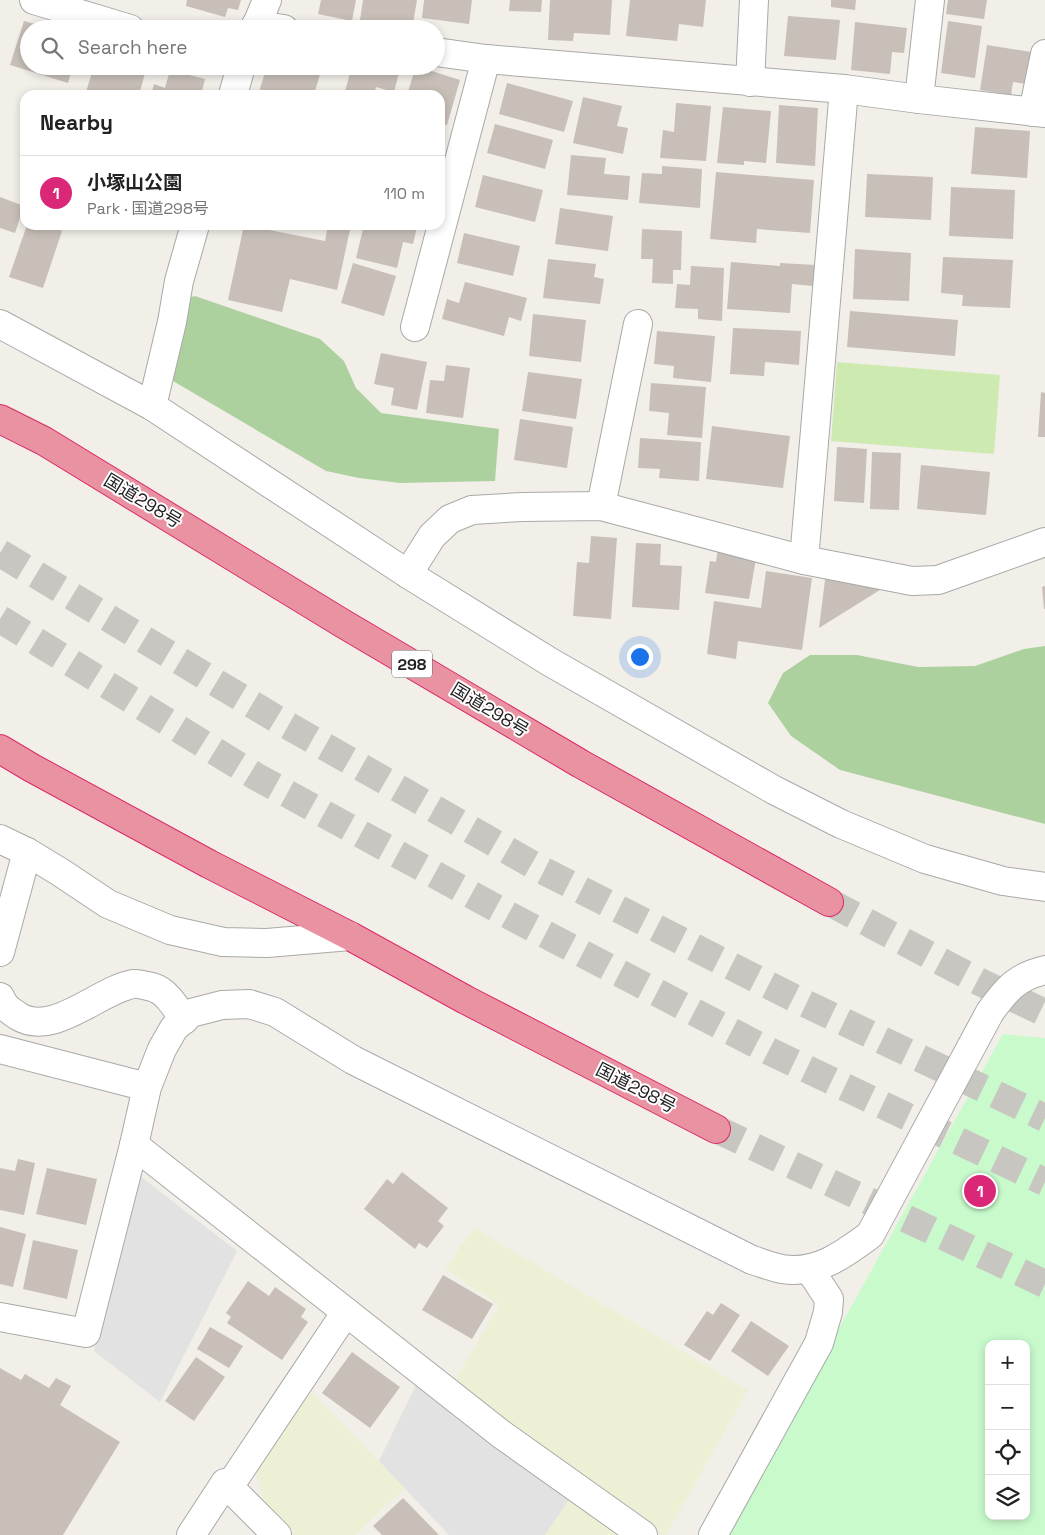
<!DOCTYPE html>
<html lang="en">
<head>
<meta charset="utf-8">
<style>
  :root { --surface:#fff; --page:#f2f2f2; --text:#222; --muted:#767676; --line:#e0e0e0; --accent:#db2777 }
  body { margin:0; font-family:"Space Grotesk","Noto Sans JP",sans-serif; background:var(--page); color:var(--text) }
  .controls { position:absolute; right:15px; bottom:15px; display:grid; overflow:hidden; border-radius:10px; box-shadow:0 2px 8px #0003 }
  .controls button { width:45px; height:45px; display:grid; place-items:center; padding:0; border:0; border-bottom:1px solid var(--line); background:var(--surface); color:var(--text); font:25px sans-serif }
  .you { position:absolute; left:639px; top:656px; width:18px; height:18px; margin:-12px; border:4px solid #fff; border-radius:50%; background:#1a73e8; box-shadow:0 0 0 8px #1a73e833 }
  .badge { display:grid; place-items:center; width:32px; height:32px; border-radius:50%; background:var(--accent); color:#fff; font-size:16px; font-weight:700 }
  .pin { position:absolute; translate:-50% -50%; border:2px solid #fff; box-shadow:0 1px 5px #0006 }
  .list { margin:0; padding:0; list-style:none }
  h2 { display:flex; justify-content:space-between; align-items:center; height:65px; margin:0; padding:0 20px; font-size:21px }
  h2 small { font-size:16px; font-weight:400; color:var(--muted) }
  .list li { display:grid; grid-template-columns:32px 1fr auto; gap:15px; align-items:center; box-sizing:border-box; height:75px; padding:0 20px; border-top:1px solid var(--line) }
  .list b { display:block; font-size:19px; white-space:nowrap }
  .list p { margin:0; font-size:16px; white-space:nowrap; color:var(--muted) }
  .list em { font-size:16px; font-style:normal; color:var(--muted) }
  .icon { flex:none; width:28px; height:28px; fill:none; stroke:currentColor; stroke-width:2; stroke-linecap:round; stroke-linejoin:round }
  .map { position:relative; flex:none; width:1045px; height:1535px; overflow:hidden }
  .search { position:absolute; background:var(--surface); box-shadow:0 2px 8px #0003; left:20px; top:20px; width:425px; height:55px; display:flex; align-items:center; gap:12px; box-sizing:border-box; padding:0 18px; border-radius:28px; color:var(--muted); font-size:19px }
  .panel { position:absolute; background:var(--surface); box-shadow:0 2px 8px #0003; left:20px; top:90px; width:425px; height:140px; border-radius:15px }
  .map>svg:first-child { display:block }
</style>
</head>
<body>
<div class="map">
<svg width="1045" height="1535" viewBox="0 0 1045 1535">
  <rect width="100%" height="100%" fill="#f2efe9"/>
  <g fill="#eef0d5">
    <polygon points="474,1228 748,1390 666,1535 662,1535 452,1385 499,1305 445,1269"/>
    <polygon points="302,1382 405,1488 355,1535 294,1535 265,1504 252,1459"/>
    <polygon points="572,1495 631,1535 545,1535"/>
  </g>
  <polygon fill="#cdebb0" points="837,362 1000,375 994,454 831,441"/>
  <g fill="#add19e">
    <polygon points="195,296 320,339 344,361 356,388 381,413 499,429 495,481 400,483 359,478 326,471 173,381 172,370 187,298"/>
    <polygon points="1045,646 1045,824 840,770 791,736 768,703 783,673 810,655 857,655 918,667 975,666 1024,649"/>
  </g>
  <path fill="#c8facc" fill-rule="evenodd" d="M1003,1034L1045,1038V1535H724ZM989,1344H1026V1516H989Z"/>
  <g fill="#e2e2e2">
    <polygon points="141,1177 237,1251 160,1402 94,1351"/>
    <polygon points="416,1385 572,1495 545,1535 449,1535 379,1461"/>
  </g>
  <g fill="#c7bfb8">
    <polygon points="187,0 241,0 238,10 228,8 225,17 186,6"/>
    <polygon points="321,0 356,0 352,21 318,14"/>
    <polygon points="363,0 417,0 412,29 360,20"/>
    <polygon points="424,0 472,0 469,24 422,18"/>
    <polygon points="510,0 542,0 541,12 509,11"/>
    <polygon points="550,0 612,0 610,35 574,33 573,41 548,40"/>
    <polygon points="630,0 706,0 703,27 679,24 677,41 626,36"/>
    <polygon points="831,0 856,0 855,10 831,7"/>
    <polygon points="948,0 987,0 984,19 946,14"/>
    <polygon points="788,16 840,20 836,60 784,56"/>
    <polygon points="24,21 50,28 29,29 29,66 73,66 68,83 10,65"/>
    <polygon points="948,21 982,26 975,78 941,73"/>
    <polygon points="855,22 907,28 904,53 892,52 890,74 851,70"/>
    <polygon points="987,45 1031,52 1027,84 1013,82 1011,95 980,90"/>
    <polygon points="94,66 107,69 107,66 147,66 139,95 85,95"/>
    <polygon points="267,66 322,67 314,95 258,95"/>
    <polygon points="352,66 375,66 399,73 394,92 376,87 374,95 344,95"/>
    <polygon points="416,66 460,80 447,125 440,123 440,95 407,95"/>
    <polygon points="170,70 205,79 201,95 151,95 154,84 165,88"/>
    <polygon points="507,83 573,101 564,132 499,114"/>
    <polygon points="583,97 622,106 617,126 628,128 623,154 573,143"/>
    <polygon points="676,103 711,106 706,161 660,158 663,130 674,132"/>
    <polygon points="779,105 818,108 815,166 776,163"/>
    <polygon points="723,107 771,111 766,163 744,161 744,165 717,163"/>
    <polygon points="495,124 553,140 545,169 487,153"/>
    <polygon points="975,127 1030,131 1027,178 971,174"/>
    <polygon points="571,155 606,158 604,174 630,176 628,200 567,195"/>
    <polygon points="662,166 702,169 700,208 639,203 642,173 662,174"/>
    <polygon points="716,172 814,180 810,233 757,229 756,243 710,239"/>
    <polygon points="867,174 933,177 931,220 865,217"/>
    <polygon points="483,175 543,190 535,222 475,207"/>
    <polygon points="951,187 1015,190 1013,239 949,236"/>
    <polygon points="0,197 24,206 15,233 0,228"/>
    <polygon points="560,208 613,216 608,251 555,244"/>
    <polygon points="27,225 44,225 62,231 43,288 9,277"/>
    <polygon points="244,225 325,241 328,225 351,225 337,290 290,279 282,312 228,300"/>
    <polygon points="364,225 408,225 417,227 413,244 403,242 397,268 356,258"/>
    <polygon points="642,229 682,231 681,270 673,270 673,284 652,283 653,259 641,259"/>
    <polygon points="464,233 520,246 513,276 457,263"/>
    <polygon points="855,249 911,253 909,301 853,299"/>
    <polygon points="943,257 1013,260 1010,308 962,306 963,295 941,293"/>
    <polygon points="548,259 596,264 594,277 604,279 600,304 543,298"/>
    <polygon points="731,262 780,266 780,263 815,265 813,286 792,284 790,313 727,309"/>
    <polygon points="353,263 396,276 384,316 341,303"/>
    <polygon points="691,266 724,268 722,321 698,319 698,309 675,308 677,284 690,285"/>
    <polygon points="465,282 527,298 521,321 509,317 504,336 442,319 447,299 459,303"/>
    <polygon points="850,311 958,320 955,356 847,347"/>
    <polygon points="533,314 586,320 581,362 529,356"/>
    <polygon points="733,328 801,331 799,365 765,362 764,376 730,374"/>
    <polygon points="657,331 715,336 711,382 673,378 674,366 654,364"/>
    <polygon points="381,353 427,362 417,410 391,405 394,388 374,384"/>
    <polygon points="446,365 470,368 463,418 426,413 430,380 444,381"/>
    <polygon points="528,372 582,379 576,419 522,411"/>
    <polygon points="651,383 706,387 702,438 667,435 669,413 649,411"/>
    <polygon points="1041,392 1045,393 1045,437 1038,437"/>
    <polygon points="520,419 573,427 567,468 514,460"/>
    <polygon points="712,426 790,436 783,488 706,479"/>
    <polygon points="640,438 701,442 699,481 659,478 660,469 638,468"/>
    <polygon points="837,447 867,449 864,503 834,501"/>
    <polygon points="872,452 901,453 899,510 870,509"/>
    <polygon points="921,465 990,472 986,515 917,509"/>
    <polygon points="591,536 617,538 611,619 573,616 577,562 589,563"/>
    <polygon points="636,543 661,544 660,565 682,566 679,610 632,607"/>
    <polygon points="718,547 757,553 749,599 705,593 710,561 716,562"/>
    <polygon points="766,571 812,578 802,650 738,641 736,659 707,654 714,601 761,608"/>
    <polygon points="826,572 896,580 819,628"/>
    <polygon points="1045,586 1045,609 1044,609 1042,587"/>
    <polygon points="18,1159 35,1163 24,1215 0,1210 0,1168 15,1171"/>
    <polygon points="47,1168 97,1179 86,1225 36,1214"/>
    <polygon points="402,1172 448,1208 438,1221 444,1226 427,1248 419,1243 415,1249 364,1209 387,1179 393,1184"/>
    <polygon points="0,1227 26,1234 13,1287 0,1284"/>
    <polygon points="33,1240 78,1250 67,1299 23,1289"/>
    <polygon points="443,1275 493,1304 472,1339 422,1310"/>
    <polygon points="248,1281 269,1296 275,1287 306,1309 301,1317 308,1322 282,1360 227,1323 231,1317 226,1313"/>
    <polygon points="721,1303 740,1315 710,1361 684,1345 707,1311 713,1315"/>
    <polygon points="751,1321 789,1346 768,1376 731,1351"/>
    <polygon points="210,1327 243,1346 229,1368 197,1349"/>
    <polygon points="352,1352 400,1387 370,1428 322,1393"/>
    <polygon points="196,1357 225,1377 194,1421 165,1401"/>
    <polygon points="0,1368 21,1380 25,1374 49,1388 56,1378 71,1386 60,1405 120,1442 63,1535 0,1535"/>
    <polygon points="403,1498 439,1535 382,1535 373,1526"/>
  </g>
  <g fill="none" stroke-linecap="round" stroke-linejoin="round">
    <g stroke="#c8c6c1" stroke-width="28" stroke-dasharray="28 14" stroke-linecap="butt">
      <polyline points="0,553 285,724 542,870 794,998 1045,1118"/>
      <polyline points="0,619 257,777 514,918 769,1051 1045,1182"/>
      <polyline points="829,902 978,981 1045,1013"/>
      <polyline points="716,1129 1045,1284"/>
    </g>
    <defs>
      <g id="minor">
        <polyline points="34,0 130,29"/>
        <polyline points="256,25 284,29"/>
        <polyline points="255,29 267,0"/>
        <polyline points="436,52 486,59 844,89 919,99 1045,113"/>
        <polyline points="750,82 754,0"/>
        <polyline points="233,95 241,66"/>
        <polyline points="919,99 930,0"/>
        <polyline points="1033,112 1045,54"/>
        <polyline points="0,324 152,406 408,574 550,662 774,790 841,824 925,859 1003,881 1045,887"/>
        <polyline points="415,327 486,59"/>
        <polyline points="152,406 172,322 179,281 195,225"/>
        <polyline points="601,506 638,324"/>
        <polyline points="804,560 844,89"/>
        <polyline points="408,574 432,536 450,519 472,510 522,507 601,506 804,560 912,581 938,580 1045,542"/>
        <polyline points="0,839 27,852 60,872 108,904 170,930 223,942 267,943 350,936"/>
        <polyline points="0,952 27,852"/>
        <path d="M0,997C5,1008 8,1009 18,1016C53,1038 99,990 133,984C138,983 147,986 152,987C167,991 176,1008 184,1020"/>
        <polyline points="0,1049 147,1087"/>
        <polyline points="134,1145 501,1434 643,1535"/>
        <path d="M0,1317L86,1333L134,1145L147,1087L162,1049L174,1028L191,1013L222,1005L249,1004L275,1012L353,1060L752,1260C762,1263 772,1267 782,1269C817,1275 844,1254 870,1235L990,1012C1007,989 1016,977 1045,970"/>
        <polyline points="229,1487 346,1312"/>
        <polyline points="191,1535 225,1483 277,1535"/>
        <polyline points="713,1535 819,1343 828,1312 829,1299 810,1270"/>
      </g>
      <g id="highway">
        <polyline points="0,419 44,441 342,623 581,764 829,902"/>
        <polyline points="0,749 32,768 209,864 350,936 466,1000 716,1129"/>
      </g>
    </defs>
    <use href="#minor" stroke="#a9a9a9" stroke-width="30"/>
    <use href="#highway" stroke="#dc2a67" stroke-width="30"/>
    <use href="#minor" stroke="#fff" stroke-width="28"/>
    <use href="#highway" stroke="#e892a2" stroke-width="28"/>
  </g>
  <g text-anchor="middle" stroke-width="4" stroke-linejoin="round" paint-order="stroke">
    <rect fill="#fff" stroke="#646464" stroke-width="1" x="392" y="650.5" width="40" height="27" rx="4"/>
    <g font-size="16" font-weight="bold" fill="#222">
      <text x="412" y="670">298</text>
    </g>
    <g font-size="18" fill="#222" stroke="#fff">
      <text transform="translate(143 501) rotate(31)" y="6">国道298号</text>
      <text transform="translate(490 710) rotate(31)" y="6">国道298号</text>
      <text transform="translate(636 1088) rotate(27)" y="6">国道298号</text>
    </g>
  </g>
</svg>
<div class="controls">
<button>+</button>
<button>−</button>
<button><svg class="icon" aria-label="locate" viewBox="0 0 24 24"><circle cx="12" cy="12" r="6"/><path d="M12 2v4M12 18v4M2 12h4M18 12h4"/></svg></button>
<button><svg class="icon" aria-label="layers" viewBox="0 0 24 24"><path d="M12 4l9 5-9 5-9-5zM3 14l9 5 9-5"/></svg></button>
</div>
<div class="you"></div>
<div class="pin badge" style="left:980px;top:1191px">1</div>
<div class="search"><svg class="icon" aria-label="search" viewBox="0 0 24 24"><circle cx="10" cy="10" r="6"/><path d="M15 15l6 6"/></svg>Search here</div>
<section class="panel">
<h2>Nearby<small></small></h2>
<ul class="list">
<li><span class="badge">1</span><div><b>小塚山公園</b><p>Park · 国道298号</p></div><em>110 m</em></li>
</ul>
</section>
</div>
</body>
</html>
